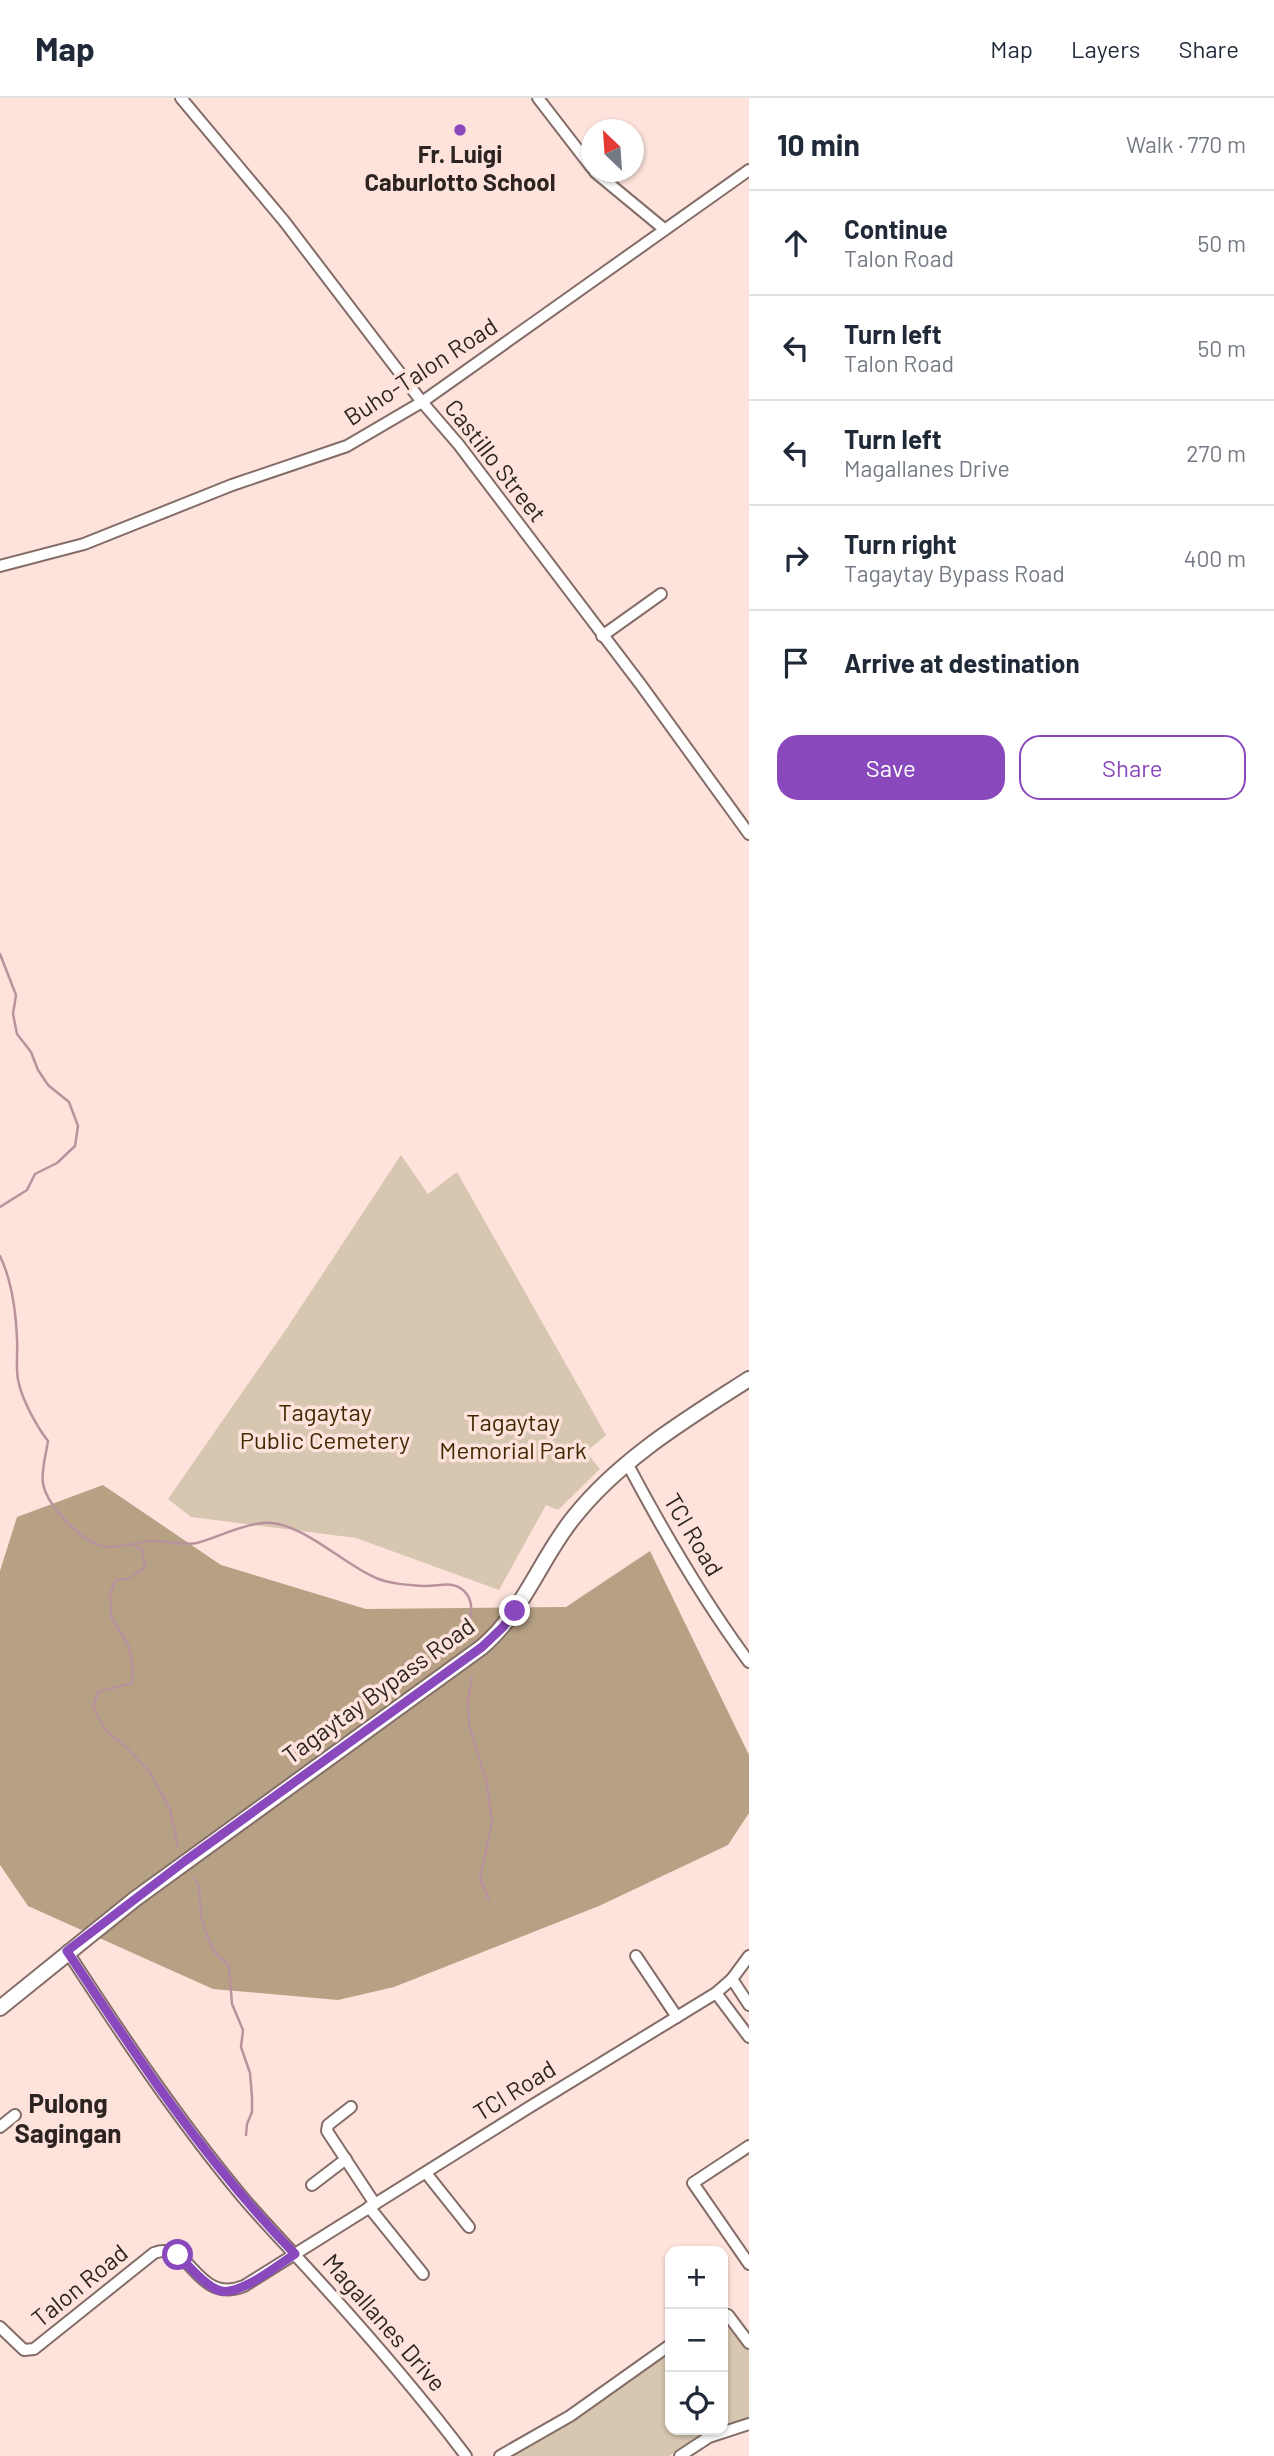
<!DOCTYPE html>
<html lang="en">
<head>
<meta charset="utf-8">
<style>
  :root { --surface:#fff; --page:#f6f6f7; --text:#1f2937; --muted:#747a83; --line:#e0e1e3; --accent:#8a48bd }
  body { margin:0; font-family:Barlow,sans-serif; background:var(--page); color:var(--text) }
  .controls { position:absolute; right:21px; bottom:21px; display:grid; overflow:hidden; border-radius:14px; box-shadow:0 2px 5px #0004 }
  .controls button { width:63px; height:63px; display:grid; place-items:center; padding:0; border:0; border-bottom:2px solid var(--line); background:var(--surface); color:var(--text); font:35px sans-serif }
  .compass { position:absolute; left:581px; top:21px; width:63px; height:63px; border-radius:50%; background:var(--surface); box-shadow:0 2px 5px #0004; rotate:335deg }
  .stop { position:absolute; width:21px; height:21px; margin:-16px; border:5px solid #8a48bd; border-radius:50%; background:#fff }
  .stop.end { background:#8a48bd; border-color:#fff; box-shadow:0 2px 7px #0008 }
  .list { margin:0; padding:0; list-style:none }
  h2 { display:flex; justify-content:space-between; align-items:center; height:91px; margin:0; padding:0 28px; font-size:30px }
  h2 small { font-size:23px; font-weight:400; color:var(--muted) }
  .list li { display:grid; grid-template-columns:46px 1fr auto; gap:21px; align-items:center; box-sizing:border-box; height:105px; padding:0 28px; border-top:2px solid var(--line) }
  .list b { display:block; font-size:26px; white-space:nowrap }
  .list p { margin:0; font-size:23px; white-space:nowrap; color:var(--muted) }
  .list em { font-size:23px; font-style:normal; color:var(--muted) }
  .actions { display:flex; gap:14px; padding:21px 28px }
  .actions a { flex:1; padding:16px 0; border:2px solid var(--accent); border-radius:21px; text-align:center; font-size:24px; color:var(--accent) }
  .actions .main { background:var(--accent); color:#fff }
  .icon { flex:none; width:38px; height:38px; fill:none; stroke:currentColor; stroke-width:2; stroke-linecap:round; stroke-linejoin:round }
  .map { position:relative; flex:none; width:749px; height:2358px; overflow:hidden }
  header { display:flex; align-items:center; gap:42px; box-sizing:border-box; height:98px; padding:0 35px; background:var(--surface); border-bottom:2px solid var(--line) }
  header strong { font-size:33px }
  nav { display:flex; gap:38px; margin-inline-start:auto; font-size:24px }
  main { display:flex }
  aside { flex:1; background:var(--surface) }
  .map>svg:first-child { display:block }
</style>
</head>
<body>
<header>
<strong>Map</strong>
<nav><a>Map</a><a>Layers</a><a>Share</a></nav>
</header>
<main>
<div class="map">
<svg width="749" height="2358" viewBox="0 0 749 2358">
  <rect width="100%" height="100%" fill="#fde3db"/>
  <g fill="#d7c6b0">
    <polygon points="401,1057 428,1096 457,1074 606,1337 586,1354 600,1371 558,1412 546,1407 499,1492 356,1440 191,1419 168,1401 287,1230"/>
    <polygon points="723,2220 728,2221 749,2251 749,2320 723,2328"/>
    <path d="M670,2252V2332H712L669,2358H507C564,2326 618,2291 670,2252Z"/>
  </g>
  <polygon fill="#b7a185" points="103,1387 221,1467 366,1511 566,1509 650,1453 749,1657 749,1715 728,1747 599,1808 394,1889 338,1902 213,1891 28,1808 0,1767 0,1473 17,1419"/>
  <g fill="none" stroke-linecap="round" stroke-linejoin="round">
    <g stroke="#b8939d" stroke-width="2.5">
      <polyline points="0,856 16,897 13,916 17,936 31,954 38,972 48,987 69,1004 78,1028 75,1048 57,1065 35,1076 27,1092 0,1109"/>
      <path d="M0,1158C12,1183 16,1215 17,1242C18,1256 15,1273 19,1286C23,1303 37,1329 48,1343C46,1356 41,1373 43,1385C46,1408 85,1448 108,1449C122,1450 136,1444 150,1443C166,1442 182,1448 197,1445C219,1439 240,1427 263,1425C301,1422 342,1466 376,1480C391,1486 407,1487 423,1488C438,1489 451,1482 463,1492C478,1505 469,1526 464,1542"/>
      <polyline points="133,1446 142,1452 145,1469 128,1481 116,1482 110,1495 111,1519 129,1548 133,1572 132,1585 98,1594 93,1609 106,1633 125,1648 149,1673 170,1711 178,1749"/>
      <polyline points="472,1579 468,1603 469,1626 487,1686 492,1725 480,1780 489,1802"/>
      <polyline points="194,1779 199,1789 201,1817 206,1835 214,1853 229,1868 232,1906 243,1932 241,1949 250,1975 252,1999 252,2014 247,2026 246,2037"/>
    </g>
    <defs>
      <g id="minor">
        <polyline points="181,0 284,123 422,304 459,347 641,587 749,736"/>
        <polyline points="538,0 592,70"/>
        <polyline points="595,74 664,131"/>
        <polyline points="0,468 84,446 232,387 347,348 422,304 749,72"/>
        <polyline points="602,538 661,496"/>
        <path d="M627,1365C663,1433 703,1502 749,1564"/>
        <path d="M67,1853C121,1936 177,2020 240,2096C265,2126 293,2154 319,2183C370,2239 420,2297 466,2358"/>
        <polyline points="636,1858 677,1919"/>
        <polyline points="732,1881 749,1907"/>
        <polyline points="716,1895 749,1939"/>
        <polyline points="351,2009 328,2027 327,2033 375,2106"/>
        <polyline points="0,2029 15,2017"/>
        <polyline points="749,2048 693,2085 749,2166"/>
        <polyline points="426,2075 469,2129"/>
        <polyline points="312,2087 346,2061"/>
        <polyline points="369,2109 423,2176"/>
        <polyline points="723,2216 728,2217 749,2245"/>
        <path d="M0,2229L24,2252L34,2251L154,2155C192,2141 195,2207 244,2188L528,2010L716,1895L732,1881L749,1858"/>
        <polyline points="500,2358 570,2318 670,2247"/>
        <polyline points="680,2358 709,2339 749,2326"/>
      </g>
      <path id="major" d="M0,1910L135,1801L482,1549C524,1513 540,1461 574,1419C621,1360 687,1321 749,1281"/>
    </defs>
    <use href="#minor" stroke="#846d66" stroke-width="14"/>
    <use href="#major" stroke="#846d66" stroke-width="18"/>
    <use href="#minor" stroke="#fff" stroke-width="10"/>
    <use href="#major" stroke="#fff" stroke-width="14"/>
  </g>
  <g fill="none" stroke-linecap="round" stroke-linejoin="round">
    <path stroke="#8a48bd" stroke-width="9" d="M178,2157C188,2167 207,2190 221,2193C241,2197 278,2167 295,2156C207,2066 136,1958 67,1853L185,1763L482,1549L503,1529L515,1513"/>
  </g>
  <circle fill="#8a48bd" stroke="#fde3db" stroke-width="2.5" cx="460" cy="32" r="7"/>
  <g text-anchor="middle" stroke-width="7" stroke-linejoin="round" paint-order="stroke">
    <g font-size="24" font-weight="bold" fill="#2d2421" stroke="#fde3db">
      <text x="460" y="65">Fr. Luigi<tspan x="460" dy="28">Caburlotto School</tspan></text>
    </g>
    <g font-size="24" fill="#2d2421" stroke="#fde3db">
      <text transform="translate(421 274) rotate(-33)" y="8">Buho-Talon Road</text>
      <text transform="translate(495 363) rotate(52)" y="8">Castillo Street</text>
      <text transform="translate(693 1437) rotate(59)" y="8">TCI Road</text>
      <text transform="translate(379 1593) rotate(-36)" y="8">Tagaytay Bypass Road</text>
      <text transform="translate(515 1993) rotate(-32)" y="8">TCI Road</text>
      <text transform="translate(80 2188) rotate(-39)" y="8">Talon Road</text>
      <text transform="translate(384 2225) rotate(49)" y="8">Magallanes Drive</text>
    </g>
    <g font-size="24" fill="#402802" stroke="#fde3db">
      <text x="325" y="1323">Tagaytay<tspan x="325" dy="28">Public Cemetery</tspan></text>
      <text x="513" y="1333">Tagaytay<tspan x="513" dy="28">Memorial Park</tspan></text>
    </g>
    <g font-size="26" font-weight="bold" fill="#2d2421" stroke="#fde3db">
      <text x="68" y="2015">Pulong<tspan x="68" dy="30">Sagingan</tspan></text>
    </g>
  </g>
</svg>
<div class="controls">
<button>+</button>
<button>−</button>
<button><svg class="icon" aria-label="locate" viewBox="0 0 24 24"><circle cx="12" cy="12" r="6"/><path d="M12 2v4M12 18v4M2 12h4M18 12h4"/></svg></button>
</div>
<svg class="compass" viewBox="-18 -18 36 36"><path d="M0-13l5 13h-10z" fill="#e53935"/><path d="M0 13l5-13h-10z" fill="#747a83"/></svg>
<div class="stop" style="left:178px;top:2157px"></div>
<div class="stop end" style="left:515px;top:1513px"></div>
</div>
<aside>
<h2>10 min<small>Walk · 770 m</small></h2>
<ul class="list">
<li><svg class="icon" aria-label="ahead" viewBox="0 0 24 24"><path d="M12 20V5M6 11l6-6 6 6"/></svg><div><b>Continue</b><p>Talon Road</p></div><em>50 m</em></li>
<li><svg class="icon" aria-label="left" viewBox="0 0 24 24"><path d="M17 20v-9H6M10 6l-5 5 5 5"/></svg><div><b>Turn left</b><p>Talon Road</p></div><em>50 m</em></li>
<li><svg class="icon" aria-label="left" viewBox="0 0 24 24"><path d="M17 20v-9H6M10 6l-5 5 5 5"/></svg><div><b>Turn left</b><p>Magallanes Drive</p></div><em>270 m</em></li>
<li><svg class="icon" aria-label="right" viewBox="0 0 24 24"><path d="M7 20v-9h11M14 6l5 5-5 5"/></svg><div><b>Turn right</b><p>Tagaytay Bypass Road</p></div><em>400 m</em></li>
<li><svg class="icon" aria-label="arrive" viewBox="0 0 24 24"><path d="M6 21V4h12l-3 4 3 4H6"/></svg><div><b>Arrive at destination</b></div></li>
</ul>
<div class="actions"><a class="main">Save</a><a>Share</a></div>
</aside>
</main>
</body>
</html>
